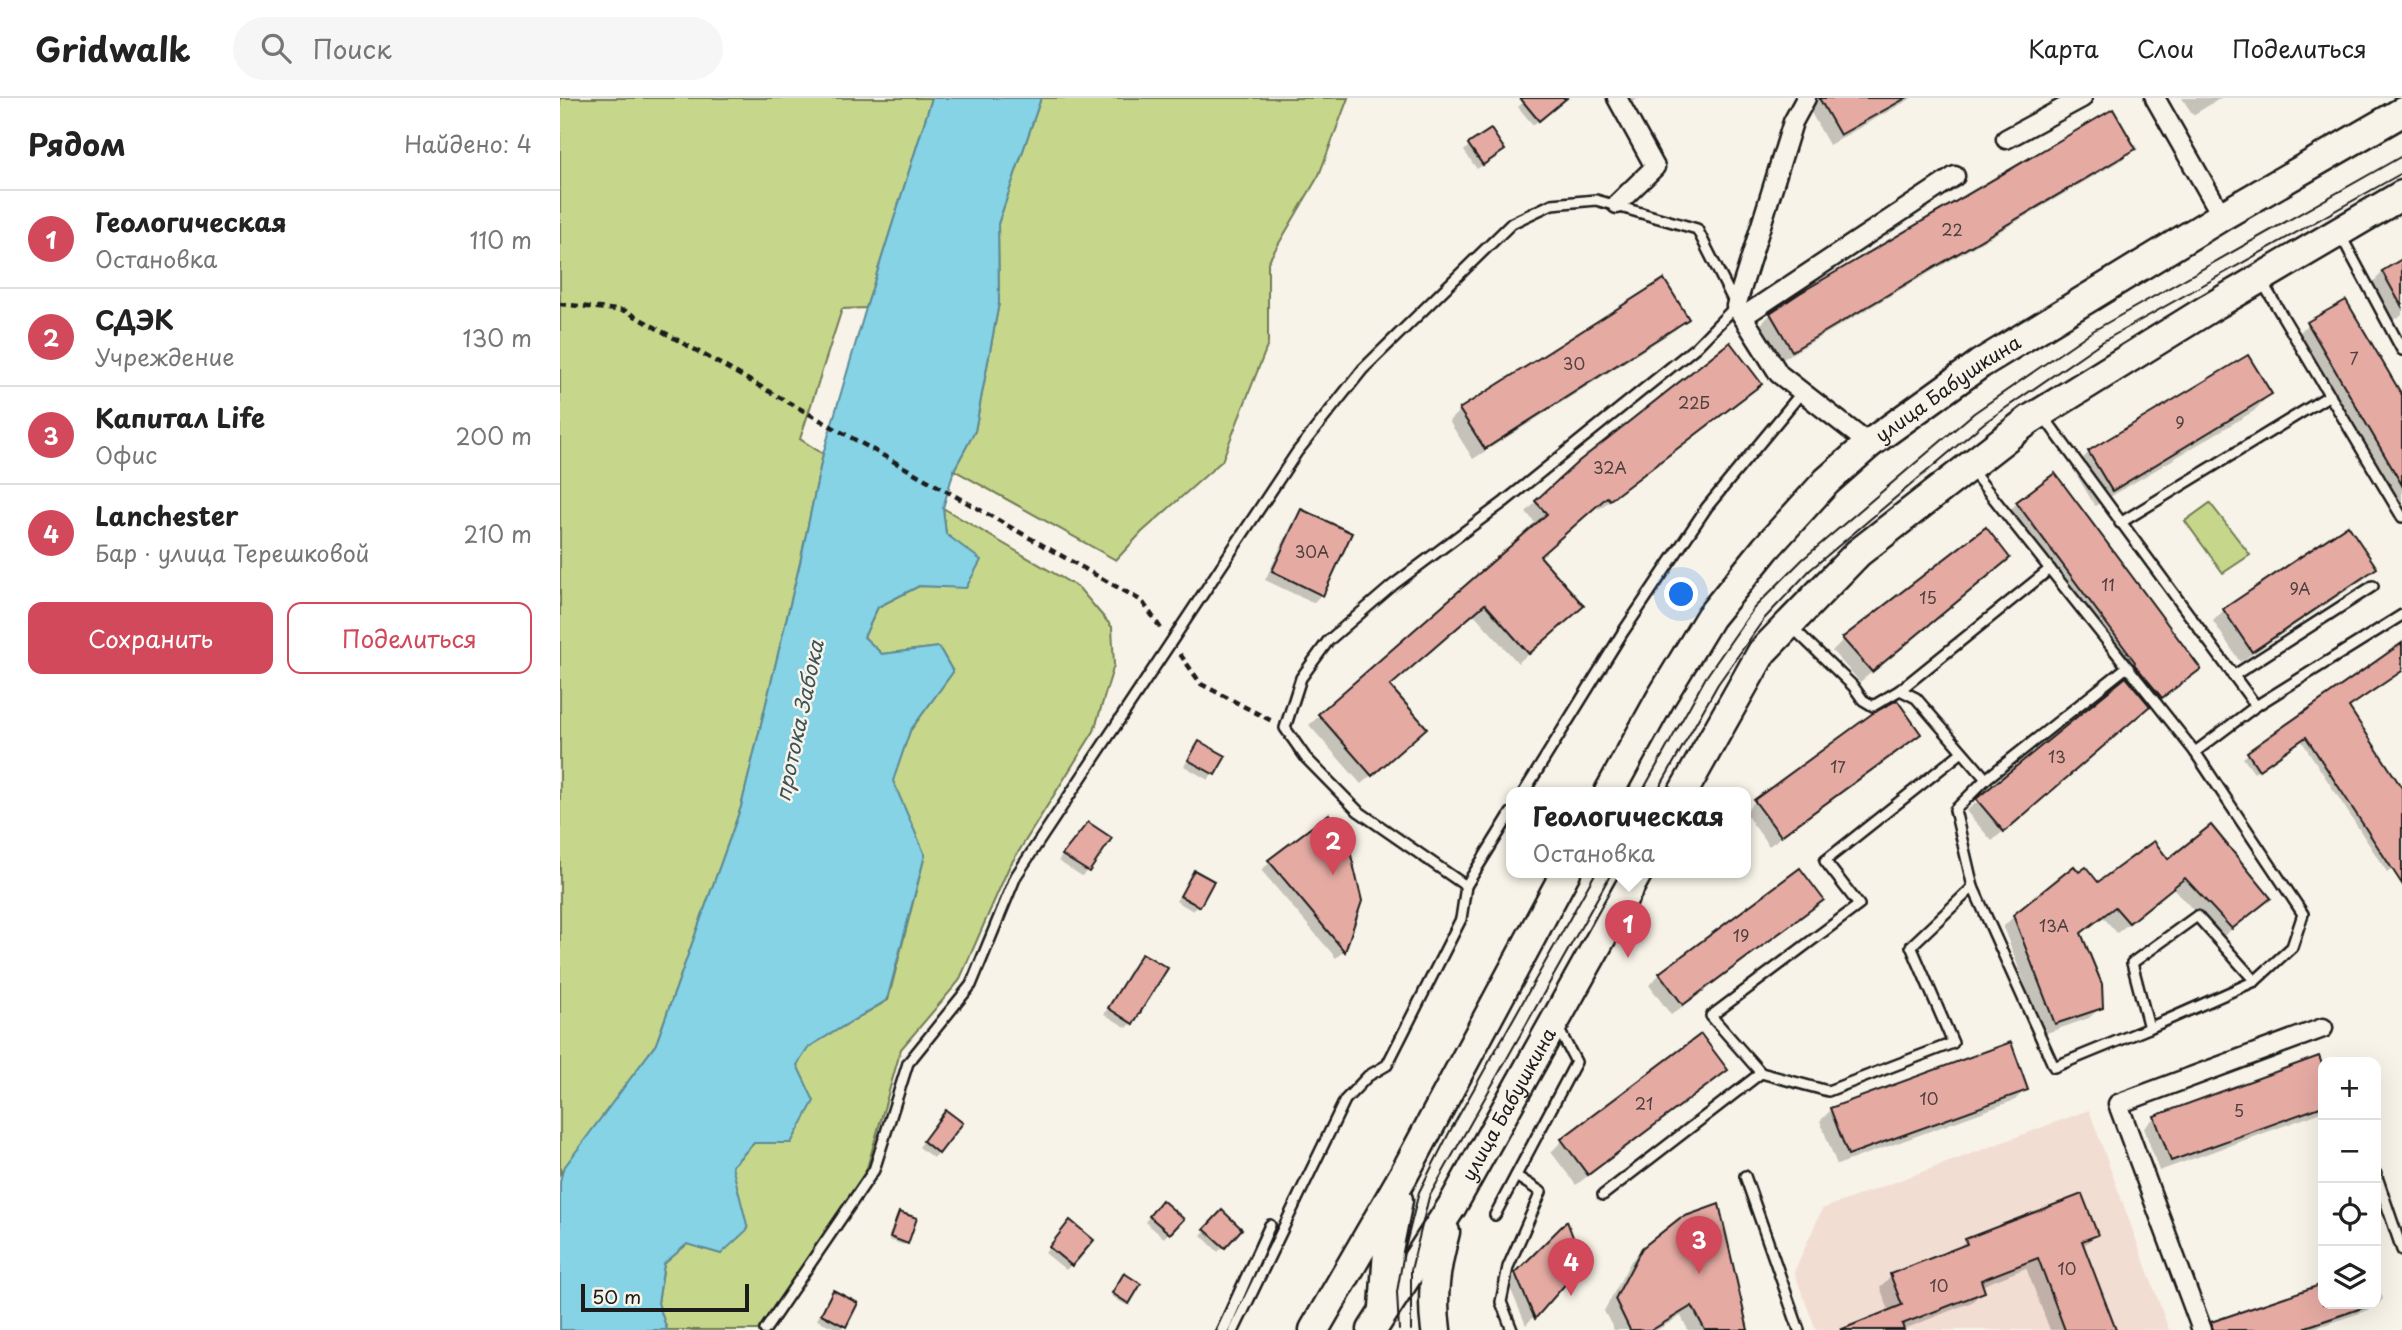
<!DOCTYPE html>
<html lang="ru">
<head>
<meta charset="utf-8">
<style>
  :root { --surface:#fff; --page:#f6f6f6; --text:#222; --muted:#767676; --line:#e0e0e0; --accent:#d1495b }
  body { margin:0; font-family:"Playpen Sans",sans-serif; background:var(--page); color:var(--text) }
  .controls { position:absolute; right:21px; bottom:21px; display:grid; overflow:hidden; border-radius:14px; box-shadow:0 7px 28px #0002 }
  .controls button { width:63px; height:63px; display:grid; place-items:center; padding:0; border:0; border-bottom:2px solid var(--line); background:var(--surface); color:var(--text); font:35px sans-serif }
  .scale { position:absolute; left:21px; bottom:18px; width:168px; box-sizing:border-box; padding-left:7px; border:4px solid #1c1c1c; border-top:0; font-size:19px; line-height:24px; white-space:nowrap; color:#1c1c1c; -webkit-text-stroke:5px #f7f3e8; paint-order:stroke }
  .you { position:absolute; left:1122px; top:497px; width:24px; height:24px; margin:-18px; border:5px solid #fff; border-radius:50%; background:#1a73e8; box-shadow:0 0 0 10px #1a73e833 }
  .badge { display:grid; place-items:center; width:46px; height:46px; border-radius:50%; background:var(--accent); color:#fff; font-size:23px; font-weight:700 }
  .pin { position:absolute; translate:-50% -58px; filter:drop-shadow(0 2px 4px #0008) }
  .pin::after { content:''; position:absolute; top:37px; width:24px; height:21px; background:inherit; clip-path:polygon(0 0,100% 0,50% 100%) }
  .popup { position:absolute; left:946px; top:689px; width:245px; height:91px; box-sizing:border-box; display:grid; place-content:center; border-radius:14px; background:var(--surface); filter:drop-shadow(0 2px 5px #0005); font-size:23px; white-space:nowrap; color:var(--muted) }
  .popup b { font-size:26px; color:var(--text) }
  .popup::after { content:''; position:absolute; left:50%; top:100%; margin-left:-14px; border:14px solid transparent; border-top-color:var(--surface) }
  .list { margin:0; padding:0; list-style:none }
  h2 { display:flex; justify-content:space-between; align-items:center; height:91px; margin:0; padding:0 28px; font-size:30px }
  h2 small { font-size:23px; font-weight:400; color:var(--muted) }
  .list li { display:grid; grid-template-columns:46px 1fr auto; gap:21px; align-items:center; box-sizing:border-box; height:98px; padding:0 28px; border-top:2px solid var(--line) }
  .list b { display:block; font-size:26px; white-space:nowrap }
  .list p { margin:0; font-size:23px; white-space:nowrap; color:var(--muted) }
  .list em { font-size:23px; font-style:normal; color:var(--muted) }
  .actions { display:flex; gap:14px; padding:21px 28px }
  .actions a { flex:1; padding:16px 0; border:2px solid var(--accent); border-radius:14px; text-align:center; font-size:24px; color:var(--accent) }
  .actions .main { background:var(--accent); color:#fff }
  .icon { flex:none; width:38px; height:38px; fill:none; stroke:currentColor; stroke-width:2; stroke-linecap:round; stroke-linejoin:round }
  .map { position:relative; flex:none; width:1842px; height:1232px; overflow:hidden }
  header { display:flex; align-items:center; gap:42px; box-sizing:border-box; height:98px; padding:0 35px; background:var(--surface); border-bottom:2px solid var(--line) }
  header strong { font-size:33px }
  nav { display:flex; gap:38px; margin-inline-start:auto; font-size:24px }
  .search { width:490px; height:63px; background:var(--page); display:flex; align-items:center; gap:18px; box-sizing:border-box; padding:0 24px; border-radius:38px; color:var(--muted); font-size:26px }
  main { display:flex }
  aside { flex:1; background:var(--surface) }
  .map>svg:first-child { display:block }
</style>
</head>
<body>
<header>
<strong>Gridwalk</strong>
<div class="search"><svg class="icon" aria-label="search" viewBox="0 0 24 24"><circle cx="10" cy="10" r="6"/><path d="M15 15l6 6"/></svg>Поиск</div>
<nav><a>Карта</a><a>Слои</a><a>Поделиться</a></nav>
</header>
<main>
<aside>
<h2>Рядом<small>Найдено: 4</small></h2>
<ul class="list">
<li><span class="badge">1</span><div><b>Геологическая</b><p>Остановка</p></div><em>110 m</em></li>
<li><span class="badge">2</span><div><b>СДЭК</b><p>Учреждение</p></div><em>130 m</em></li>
<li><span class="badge">3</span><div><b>Капитал Life</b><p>Офис</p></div><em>200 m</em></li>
<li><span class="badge">4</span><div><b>Lanchester</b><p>Бар · улица Терешковой</p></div><em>210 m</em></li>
</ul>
<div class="actions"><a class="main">Сохранить</a><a>Поделиться</a></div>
</aside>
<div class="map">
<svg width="1842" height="1232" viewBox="0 0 1842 1232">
  <rect width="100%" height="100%" fill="#f7f3e8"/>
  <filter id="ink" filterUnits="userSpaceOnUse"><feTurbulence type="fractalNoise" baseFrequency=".0143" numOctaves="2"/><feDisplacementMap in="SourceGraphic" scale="14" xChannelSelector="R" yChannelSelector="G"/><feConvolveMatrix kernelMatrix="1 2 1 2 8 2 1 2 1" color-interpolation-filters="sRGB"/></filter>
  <g filter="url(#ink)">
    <polygon fill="#f2ddd3" points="1529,1012 1609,1232 1256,1232 1234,1174 1262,1111"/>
    <g fill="#c6d78c" stroke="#717a54" stroke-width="2">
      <polygon points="0,0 372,0 306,210 282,211 240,341 263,356 240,465 181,709 96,946 0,1076"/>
      <polygon points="481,0 788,0 759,77 708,164 708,246 662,363 582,434 556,462 394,372 415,333 439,205 438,126"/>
      <polygon points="1650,405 1690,457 1663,475 1625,423"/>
      <polygon points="383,410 519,490 552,529 554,567 534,633 449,769 399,883 341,951 305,1077 198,1232 107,1232 98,1205 104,1166 127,1146 161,1156 172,1068 194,1045 236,967 248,949 328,902 365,757 332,683 350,633 393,574 379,549 322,556 304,539 318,509 359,488 406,489 386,436"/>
    </g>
    <polygon fill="#86d3e6" stroke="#5c8a95" stroke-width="2" points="372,0 481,0 438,126 439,205 415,333 394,372 383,410 386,436 421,462 406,490 359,488 318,509 304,539 322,556 379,549 393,574 350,633 333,683 365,757 327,902 249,949 237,967 254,1003 231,1045 194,1045 172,1068 188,1131 161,1156 127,1146 104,1166 98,1205 107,1232 0,1232 0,1084 3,1071 96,946 181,709 240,465 263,356 306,210"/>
    <g fill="#0003">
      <polygon points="968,0 1005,0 973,27 958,9"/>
      <polygon points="1062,0 1079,0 1066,7"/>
      <polygon points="1260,0 1352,0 1269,47 1249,11"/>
      <polygon points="1622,0 1661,0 1633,17"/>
      <polygon points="909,48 938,57 917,71 904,53"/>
      <polygon points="1574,50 1563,61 1221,262 1200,227 1211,216"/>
      <polygon points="1842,163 1842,217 1833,222 1811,186 1823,174"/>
      <polygon points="1127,221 1115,232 913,361 889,323 900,312"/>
      <polygon points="1748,226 1842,301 1842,416 1737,237"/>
      <polygon points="1199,286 1189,296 1039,411 1036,408 978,459 1011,519 958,565 913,515 829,589 854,640 801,686 749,627 977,427 966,414 976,404"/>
      <polygon points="1710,296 1694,313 1535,408 1513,371 1529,354"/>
      <polygon points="1494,377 1638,571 1627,582 1590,610 1588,607 1432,743 1406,713 1566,581 1446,416 1457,405"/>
      <polygon points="742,413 761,497 753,505 705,482 734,422"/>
      <polygon points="1448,460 1300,584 1272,553 1283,542"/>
      <polygon points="1815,470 1804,481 1680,564 1653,523 1664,512"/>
      <polygon points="1842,547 1842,573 1787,610 1842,693 1842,764 1827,774 1741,642 1694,675 1683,660"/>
      <polygon points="1359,636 1348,647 1209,748 1185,715 1195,703"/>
      <polygon points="639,645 663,659 648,682 624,668"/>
      <polygon points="768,718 784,853 776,860 701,772"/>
      <polygon points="523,732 528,772 522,778 498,763"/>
      <polygon points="1608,763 1698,810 1660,841 1613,790 1557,835 1543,819 1520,837 1541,909 1529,920 1484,936 1443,829 1454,818 1519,776 1537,786"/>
      <polygon points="635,774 638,808 633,813 616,803"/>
      <polygon points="1261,802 1250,813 1111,917 1089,887 1100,876"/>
      <polygon points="583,857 572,925 567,930 544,916"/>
      <polygon points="1140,938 1165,971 1154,982 1016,1087 991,1054 1002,1043"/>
      <polygon points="1758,960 1763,974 1762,1014 1599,1073 1584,1030 1595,1019"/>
      <polygon points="1466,991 1455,1002 1277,1067 1260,1023 1271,1012"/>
      <polygon points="382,1020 378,1055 373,1060 359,1049"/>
      <polygon points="597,1110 621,1121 604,1140 585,1124"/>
      <polygon points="662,1115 680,1131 658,1154 641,1137"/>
      <polygon points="338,1118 346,1145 344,1147 329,1142"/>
      <polygon points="1007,1126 1021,1165 966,1227 948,1185"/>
      <polygon points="505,1129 511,1167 506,1172 485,1155"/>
      <polygon points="1536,1137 1522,1149 1554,1232 1490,1232 1466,1170 1421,1188 1423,1193 1412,1204 1342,1232 1287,1232 1329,1213 1320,1189 1331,1178 1396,1152 1406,1142"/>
      <polygon points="1083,1151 1186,1232 1128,1232 1121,1218 1097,1232 1054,1232 1044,1213 1071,1163"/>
      <polygon points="562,1180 568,1205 566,1207 551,1198"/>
      <polygon points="1816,1180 1823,1201 1815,1210 1749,1232 1657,1232 1664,1222 1763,1188 1763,1206 1816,1206"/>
      <polygon points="274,1194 284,1228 280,1232 257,1222 268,1200"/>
    </g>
    <g fill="#e5aba3" stroke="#1c1c1c" stroke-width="2">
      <polygon points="960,0 1007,0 979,23"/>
      <polygon points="1259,0 1346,0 1280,37"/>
      <polygon points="1553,11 1576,51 1232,253 1210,215 1240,195"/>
      <polygon points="931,31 945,52 923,67 908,46"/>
      <polygon points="1842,161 1842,209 1822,173"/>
      <polygon points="1104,181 1129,221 925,351 899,311"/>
      <polygon points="1786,202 1842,297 1842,387 1747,224"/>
      <polygon points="1170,244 1202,286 1050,402 1047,399 980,458 1024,508 969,556 925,506 830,588 867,630 812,678 758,616 987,416 975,403 1019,363"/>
      <polygon points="1688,257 1712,296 1552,393 1528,353"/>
      <polygon points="1495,375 1641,571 1602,600 1574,566 1575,564 1456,404"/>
      <polygon points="741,411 792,435 763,498 712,473"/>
      <polygon points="1788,427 1817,470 1692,554 1663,511"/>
      <polygon points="1426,429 1450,460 1312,574 1282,540"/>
      <polygon points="1842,545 1842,573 1789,609 1842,690 1842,786 1746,639 1699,672 1687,654"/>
      <polygon points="1566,579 1590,608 1444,734 1416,701"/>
      <polygon points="1337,602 1361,636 1221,738 1194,702 1313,615"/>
      <polygon points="639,643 666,658 655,677 628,662"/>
      <polygon points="769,716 790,753 802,803 785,854 708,762"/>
      <polygon points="528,724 552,740 529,774 502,757"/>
      <polygon points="1651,727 1711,800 1672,831 1625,780 1569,825 1555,809 1521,835 1542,886 1543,910 1495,926 1453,817 1514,768 1519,774 1526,769 1538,784 1594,743 1608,761"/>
      <polygon points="1240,770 1264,802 1123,907 1099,875"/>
      <polygon points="634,772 654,783 640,809 620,798"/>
      <polygon points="582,855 608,870 573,926 548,910"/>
      <polygon points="1141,936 1168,972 1028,1077 1001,1041"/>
      <polygon points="1451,944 1468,992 1288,1057 1270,1010"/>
      <polygon points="1759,958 1763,969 1763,1008 1611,1063 1594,1018"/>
      <polygon points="386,1012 403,1025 379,1056 363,1043"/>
      <polygon points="1522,1096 1538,1137 1522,1143 1556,1232 1505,1232 1478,1160 1421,1182 1425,1194 1342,1226 1344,1232 1280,1232 1342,1207 1330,1176 1407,1146 1405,1141"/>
      <polygon points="602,1102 624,1121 610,1136 589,1118"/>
      <polygon points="1159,1106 1188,1232 1145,1232 1132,1208 1092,1232 1070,1232 1055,1201 1082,1150 1120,1120"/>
      <polygon points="662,1112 682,1131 665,1150 644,1131"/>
      <polygon points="339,1114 357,1120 348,1146 330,1139"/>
      <polygon points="510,1122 534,1142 512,1168 489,1149"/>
      <polygon points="1007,1123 1023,1166 975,1221 955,1175"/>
      <polygon points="564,1175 581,1186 569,1206 552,1195"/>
      <polygon points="1763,1186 1763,1206 1804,1206 1805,1209 1746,1229 1747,1232 1653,1232 1651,1224"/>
      <polygon points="273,1192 298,1205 286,1229 261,1216"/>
    </g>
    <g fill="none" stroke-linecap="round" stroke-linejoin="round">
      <defs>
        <g id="lane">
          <polyline points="1780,136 1842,252"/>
          <polyline points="1701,182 1842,419"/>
          <polyline points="1484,319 1696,608"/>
          <polyline points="1412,373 1635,654 1743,816 1732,849 1695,883 1589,930 1494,969 1413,789"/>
          <polyline points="1560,425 1770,297"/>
          <polyline points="1233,530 1293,588 1303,602 1313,608 1340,592 1356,600 1426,681"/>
          <polyline points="1673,578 1813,488"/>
          <polyline points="1340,592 1490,471"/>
          <polyline points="1635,654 1696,608 1842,517"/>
          <polyline points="964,694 1063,534 1147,409 1242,294"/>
          <polyline points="1589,930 1572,865 1637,818 1695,883"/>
          <polyline points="1201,975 1268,993 1393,945 1351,848 1413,789 1395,712 1426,681 1567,569"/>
          <polyline points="1816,1076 1842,1152"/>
          <polyline points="1185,1078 1239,1232"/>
          <polyline points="1043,1097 1201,975 1151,918 1299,807 1265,763 1402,654"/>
          <polyline points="935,1117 1016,964 997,928"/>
          <polyline points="205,1232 314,1072 348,965 411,887 456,778 737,354 803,271 952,125 992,106 1036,102 1137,131 1176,208 1136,249 944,404 833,487 768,543 741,580 725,630 746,660 798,713 906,788"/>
          <polyline points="662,1232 710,1127 664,1232"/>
          <polyline points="674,1232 785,1002 808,978 827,967 901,821 906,788 951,715"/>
          <polyline points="952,1232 941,1204 948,1169 981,1094 956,1078"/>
        </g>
        <g id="street">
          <polyline points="1246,0 1233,24 1176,208 1219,276 1309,346"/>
          <polyline points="1595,0 1662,118"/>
          <polyline points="1446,41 1522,0"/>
          <polyline points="1057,106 1095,69 1057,0"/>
          <polyline points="1184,218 1395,78"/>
          <polyline points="1642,1232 1558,1006 1763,930"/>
        </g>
        <g id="primary">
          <path id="s1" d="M1049,694L1101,600L1150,519L1206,450L1267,383L1309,346L1420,266L1662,118L1842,14"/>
          <polyline points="1123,694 1202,554 1298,455 1469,322 1648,211 1842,97"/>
          <polyline points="824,1210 828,1152 838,1102"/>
          <polyline points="754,1232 843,1078 1006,774"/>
          <path id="s2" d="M812,1232L892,1108L1078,774"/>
          <path d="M876,1232C871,1197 876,1168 885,1134"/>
        </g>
      </defs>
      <use href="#lane" stroke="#1c1c1c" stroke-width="14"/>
      <use href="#street" stroke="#1c1c1c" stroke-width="23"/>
      <use href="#primary" stroke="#1c1c1c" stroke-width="33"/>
      <g stroke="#1c1c1c" stroke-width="4.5" stroke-dasharray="7 5" stroke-linecap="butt">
        <polyline points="0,206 66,213 582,503 602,532"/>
        <polyline points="620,556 641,586 712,623"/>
      </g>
      <use href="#lane" stroke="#f7f3e8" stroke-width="9"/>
      <use href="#street" stroke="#f7f3e8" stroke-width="18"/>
      <use href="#primary" stroke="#f7f3e8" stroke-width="28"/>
      <g stroke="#1c1c1c" stroke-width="2">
        <polyline points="1082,694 1146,579 1194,510 1243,461 1414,315 1531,234 1842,58"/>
        <polyline points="1097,694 1158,586 1204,521 1250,472 1424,325 1540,245 1842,75"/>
        <polyline points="839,1232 837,1194 844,1154 859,1094 889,1035 1036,774"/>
        <polyline points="851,1232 851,1172 869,1099 1052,774"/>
      </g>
    </g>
  </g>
  <g text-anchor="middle" stroke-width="5" stroke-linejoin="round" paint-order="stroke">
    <g font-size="16" fill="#4e403e">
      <text x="1392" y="138">22</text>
      <text x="1794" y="267">7</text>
      <text x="1014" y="272">30</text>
      <text x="1134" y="311">22Б</text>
      <text x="1620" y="331">9</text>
      <text x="1050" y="376">32А</text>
      <text x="752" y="460">30А</text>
      <text x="1548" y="493">11</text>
      <text x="1740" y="497">9А</text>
      <text x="1368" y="506">15</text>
      <text x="1497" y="665">13</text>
      <text x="1278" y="675">17</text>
      <text x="1494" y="834">13А</text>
      <text x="1181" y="844">19</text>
      <text x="1369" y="1007">10</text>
      <text x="1084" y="1012">21</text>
      <text x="1679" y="1019">5</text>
      <text x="1507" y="1177">10</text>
      <text x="1379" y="1194">10</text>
    </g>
    <g font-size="19" fill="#1c1c1c" stroke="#f7f3e8">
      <text dy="7" stroke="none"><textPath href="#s1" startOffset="534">улица Бабушкина</textPath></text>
      <text dy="7" stroke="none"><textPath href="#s2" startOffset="264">улица Бабушкина</textPath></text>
    </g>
    <g font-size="21" font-style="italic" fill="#3c5359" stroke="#f7f3e8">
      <text transform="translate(240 623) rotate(-78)" y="7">протока Забока</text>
    </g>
  </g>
</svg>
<div class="controls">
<button>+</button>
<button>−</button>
<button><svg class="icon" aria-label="locate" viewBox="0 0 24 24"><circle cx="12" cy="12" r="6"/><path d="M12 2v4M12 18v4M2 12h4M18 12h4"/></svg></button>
<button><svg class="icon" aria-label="layers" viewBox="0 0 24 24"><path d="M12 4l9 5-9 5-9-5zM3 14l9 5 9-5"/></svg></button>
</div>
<div class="scale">50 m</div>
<div class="you"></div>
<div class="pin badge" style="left:1068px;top:860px">1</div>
<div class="popup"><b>Геологическая</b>Остановка</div>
<div class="pin badge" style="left:773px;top:777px">2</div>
<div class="pin badge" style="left:1139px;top:1176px">3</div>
<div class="pin badge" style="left:1011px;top:1198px">4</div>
</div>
</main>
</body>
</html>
